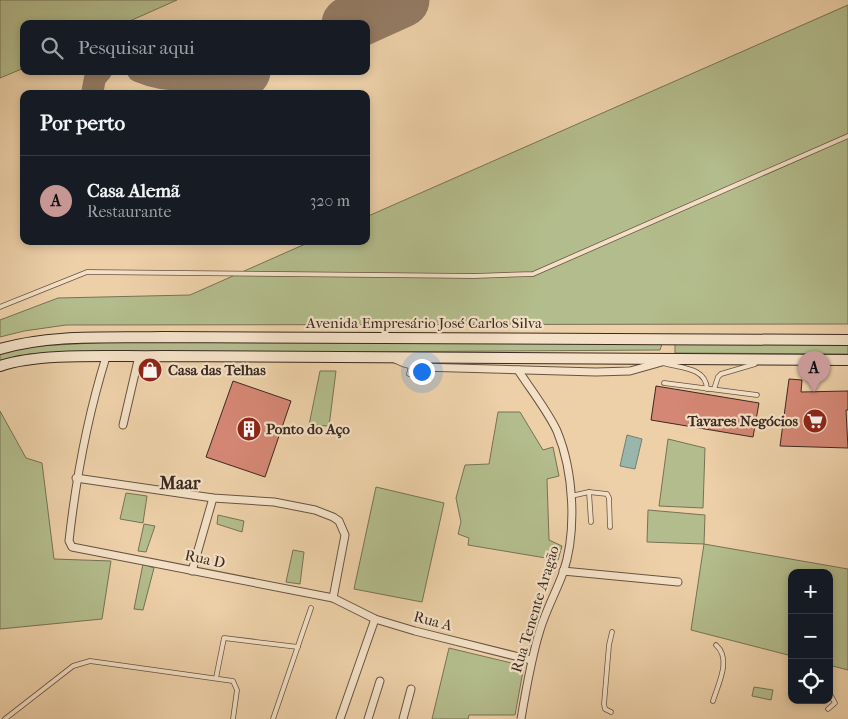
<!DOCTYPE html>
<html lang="pt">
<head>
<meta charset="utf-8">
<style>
  :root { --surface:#171b24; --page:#242831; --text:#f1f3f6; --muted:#9ea1a6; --line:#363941; --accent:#c59692 }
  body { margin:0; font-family:"IM FELL French Canon",serif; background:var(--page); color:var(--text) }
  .controls { position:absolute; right:15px; bottom:15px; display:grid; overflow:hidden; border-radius:10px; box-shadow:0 2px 8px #0003 }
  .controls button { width:45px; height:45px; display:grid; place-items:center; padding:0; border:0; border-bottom:1px solid var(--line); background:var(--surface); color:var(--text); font:25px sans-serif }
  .you { position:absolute; left:421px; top:371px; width:18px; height:18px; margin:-12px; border:4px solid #fff; border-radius:50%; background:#1a73e8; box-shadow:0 0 0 8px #1a73e833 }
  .badge { display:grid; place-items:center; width:32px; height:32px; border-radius:50%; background:var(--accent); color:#111; font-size:16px; font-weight:700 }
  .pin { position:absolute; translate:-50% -41px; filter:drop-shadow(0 1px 2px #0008) }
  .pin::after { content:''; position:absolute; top:26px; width:18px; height:15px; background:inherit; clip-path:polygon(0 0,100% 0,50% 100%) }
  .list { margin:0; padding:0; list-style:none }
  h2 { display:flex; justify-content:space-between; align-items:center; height:65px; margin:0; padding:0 20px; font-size:21px }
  h2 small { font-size:16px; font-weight:400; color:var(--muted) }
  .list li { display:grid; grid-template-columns:32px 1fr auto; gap:15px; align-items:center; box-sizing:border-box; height:90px; padding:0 20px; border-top:1px solid var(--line) }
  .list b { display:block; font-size:19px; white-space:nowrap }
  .list p { margin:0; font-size:16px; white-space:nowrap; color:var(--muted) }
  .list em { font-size:16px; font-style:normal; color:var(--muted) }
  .icon { flex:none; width:28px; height:28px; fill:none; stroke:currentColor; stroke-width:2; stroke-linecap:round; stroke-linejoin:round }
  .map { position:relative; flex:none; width:848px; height:719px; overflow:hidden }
  .search { position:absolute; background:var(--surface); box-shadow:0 2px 8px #0003; left:20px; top:20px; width:350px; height:55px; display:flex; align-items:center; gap:12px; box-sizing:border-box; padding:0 18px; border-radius:10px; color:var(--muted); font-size:19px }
  .panel { position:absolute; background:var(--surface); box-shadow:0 2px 8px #0003; left:20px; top:90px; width:350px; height:155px; border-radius:10px }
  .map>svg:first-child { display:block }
</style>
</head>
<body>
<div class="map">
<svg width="848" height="719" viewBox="0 0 848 719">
  <rect width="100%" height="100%" fill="#edd0a8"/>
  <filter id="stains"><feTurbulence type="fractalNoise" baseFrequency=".004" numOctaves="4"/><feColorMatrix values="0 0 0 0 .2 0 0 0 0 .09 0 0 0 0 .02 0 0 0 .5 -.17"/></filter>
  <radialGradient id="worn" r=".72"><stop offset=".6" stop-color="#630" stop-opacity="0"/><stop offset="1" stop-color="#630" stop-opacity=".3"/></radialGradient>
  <g fill="#b3bc8c" stroke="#777256">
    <polygon points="0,0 177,0 123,24 24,24 24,68 0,78"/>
    <polygon points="848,5 848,324 66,325 24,331 0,337 0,320 58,298 190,295 312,241 366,241 366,217"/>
    <polygon points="293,341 662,344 660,350 29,354 0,363 0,354 19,347 113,342"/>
    <polygon points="675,344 848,345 848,354 675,353"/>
    <polygon points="320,371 336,371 329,426 309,425"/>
    <polygon points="0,411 26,458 42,463 54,559 111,561 102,619 0,629"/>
    <polygon points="498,412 520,412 543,450 553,447 559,476 547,479 549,540 562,546 558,560 468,545 469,538 458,534 461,522 456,498 465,465 489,464"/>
    <polygon points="668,439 705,448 703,508 659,506"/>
    <polygon points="376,487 444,503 422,602 354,589"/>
    <polygon points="126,493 147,496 143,523 120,519"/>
    <polygon points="648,510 705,515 704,544 848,569 848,670 829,665 829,573 792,573 792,656 691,630 704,544 647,542"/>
    <polygon points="218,515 244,521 242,532 217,524"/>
    <polygon points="144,524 155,526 146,552 138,551"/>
    <polygon points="293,550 304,552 300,584 286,582"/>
    <polygon points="143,564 154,568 143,610 134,609"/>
    <polygon points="449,648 524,666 515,715 469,715 468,719 432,719"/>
    <polygon points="754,687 773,690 771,700 752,696"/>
  </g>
  <polygon fill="#99b6ac" stroke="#737e74" points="627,435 642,439 635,469 620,466"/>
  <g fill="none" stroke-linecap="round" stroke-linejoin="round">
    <g stroke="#947c64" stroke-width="22">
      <path d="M138,71C169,84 205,81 237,71"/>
      <polyline points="92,94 95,78 101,71"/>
    </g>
    <g stroke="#947c64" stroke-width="55">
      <polyline points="349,24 402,0"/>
      <polyline points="195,94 243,71"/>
    </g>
  </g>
  <g fill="#d58775" stroke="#3b2920">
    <polygon points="789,379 802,380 801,392 848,391 848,410 846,410 848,448 780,446"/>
    <polygon points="233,381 291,401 265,477 206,457"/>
    <polygon points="656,386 759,403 753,437 651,420"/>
  </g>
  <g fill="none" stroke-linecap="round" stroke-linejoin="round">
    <defs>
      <g id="lane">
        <polyline points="0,307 87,272 474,276 533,274 848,136"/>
        <path d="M663,363C680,368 706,367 707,389"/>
        <polyline points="409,374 411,366"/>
        <polyline points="664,383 757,395"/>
        <polyline points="714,389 718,377 721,374 755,364"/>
        <polyline points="589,492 591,522"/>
        <polyline points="571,496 589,492 607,494 609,498 610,527"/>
        <polyline points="216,678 224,638 298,647"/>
        <path d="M713,701C718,684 732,659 716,645"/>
        <polyline points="828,709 835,703 831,696"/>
        <polyline points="611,712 605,709 604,704 609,645 612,632"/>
        <polyline points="5,719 73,666 90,661 233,681 237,690 233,719"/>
        <polyline points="273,719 311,608"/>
      </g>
      <g id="street">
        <path d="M106,357C87,418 76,478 69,541L72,547L333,598L375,619L415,631L531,660"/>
        <polyline points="395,359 404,363 420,367 596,372 630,371 669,360"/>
        <path d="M518,370C531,390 547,410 557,431C574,472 577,532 563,573C556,592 546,610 540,630C531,659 526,689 521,719"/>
        <polyline points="123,425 139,356"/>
        <polyline points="76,478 213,498 274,502 315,510 333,517 339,521 345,535 333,598"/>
        <polyline points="192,571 213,498"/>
        <polyline points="563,571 678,582"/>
        <polyline points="340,719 375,619"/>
        <polyline points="368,719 380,681"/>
        <polyline points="403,719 411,689"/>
      </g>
      <g id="secondary">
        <path d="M0,349C52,334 109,338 163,337L848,340"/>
        <path d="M0,366C40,352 118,357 162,356L848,360"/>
      </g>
    </defs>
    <use href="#lane" stroke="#685342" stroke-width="5.5"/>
    <use href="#street" stroke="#685342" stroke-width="9"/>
    <use href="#secondary" stroke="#3b2920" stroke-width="12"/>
    <use href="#lane" stroke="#f3e0c6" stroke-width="4"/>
    <use href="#street" stroke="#f3e0c6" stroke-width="7"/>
    <use href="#secondary" stroke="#f3e0c6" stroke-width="10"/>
  </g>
  <defs>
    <symbol id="shop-disc" viewBox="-11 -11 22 22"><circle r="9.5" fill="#8f2418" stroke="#f3e0c6"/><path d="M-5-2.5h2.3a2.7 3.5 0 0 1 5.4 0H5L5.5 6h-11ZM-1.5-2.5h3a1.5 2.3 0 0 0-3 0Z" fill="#fff"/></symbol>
    <symbol id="supermarket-disc" viewBox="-11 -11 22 22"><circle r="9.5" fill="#8f2418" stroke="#f3e0c6"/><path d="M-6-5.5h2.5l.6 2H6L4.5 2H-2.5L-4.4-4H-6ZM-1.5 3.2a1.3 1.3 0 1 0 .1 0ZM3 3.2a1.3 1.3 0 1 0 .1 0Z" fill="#fff"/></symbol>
    <symbol id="building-disc" viewBox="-11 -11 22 22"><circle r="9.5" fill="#8f2418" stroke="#f3e0c6"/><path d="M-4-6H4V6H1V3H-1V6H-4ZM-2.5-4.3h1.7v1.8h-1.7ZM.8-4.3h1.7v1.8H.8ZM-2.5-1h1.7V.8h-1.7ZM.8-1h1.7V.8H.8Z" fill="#fff"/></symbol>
  </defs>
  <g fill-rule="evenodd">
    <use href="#shop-disc" x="136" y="356" width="28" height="28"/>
    <use href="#supermarket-disc" x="801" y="407" width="28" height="28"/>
    <use href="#building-disc" x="235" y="415" width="28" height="28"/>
  </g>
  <g text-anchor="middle" stroke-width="4.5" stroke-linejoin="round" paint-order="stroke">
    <g font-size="15" fill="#3b2920" stroke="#f3e0c6">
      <text x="424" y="328">Avenida Empresário José Carlos Silva</text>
      <text transform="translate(205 559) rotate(12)" y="5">Rua D</text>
      <text transform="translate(535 609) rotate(-73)" y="5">Rua Tenente Aragão</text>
      <text transform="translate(433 621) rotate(15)" y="5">Rua A</text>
    </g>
    <g font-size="15" font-weight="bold" fill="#3b2920" stroke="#f3e0c6" text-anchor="start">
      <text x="168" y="375">Casa das Telhas</text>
      <text x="798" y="426" text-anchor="end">Tavares Negócios</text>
      <text x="266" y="434">Ponto do Aço</text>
    </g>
    <g font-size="18" font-weight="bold" fill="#3b2920" stroke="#f3e0c6">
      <text x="180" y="489">Maar</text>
    </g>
  </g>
  <rect width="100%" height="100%" filter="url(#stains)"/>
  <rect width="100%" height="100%" fill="url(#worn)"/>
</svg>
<div class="controls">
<button>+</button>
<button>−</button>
<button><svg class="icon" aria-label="locate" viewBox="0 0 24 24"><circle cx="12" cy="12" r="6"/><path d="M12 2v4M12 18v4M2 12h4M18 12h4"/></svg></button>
</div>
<div class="you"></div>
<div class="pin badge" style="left:814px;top:392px">A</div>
<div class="search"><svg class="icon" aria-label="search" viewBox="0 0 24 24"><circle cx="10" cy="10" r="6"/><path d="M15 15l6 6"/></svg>Pesquisar aqui</div>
<section class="panel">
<h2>Por perto<small></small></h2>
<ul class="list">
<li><span class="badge">A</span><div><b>Casa Alemã</b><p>Restaurante</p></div><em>320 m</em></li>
</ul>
</section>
</div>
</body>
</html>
